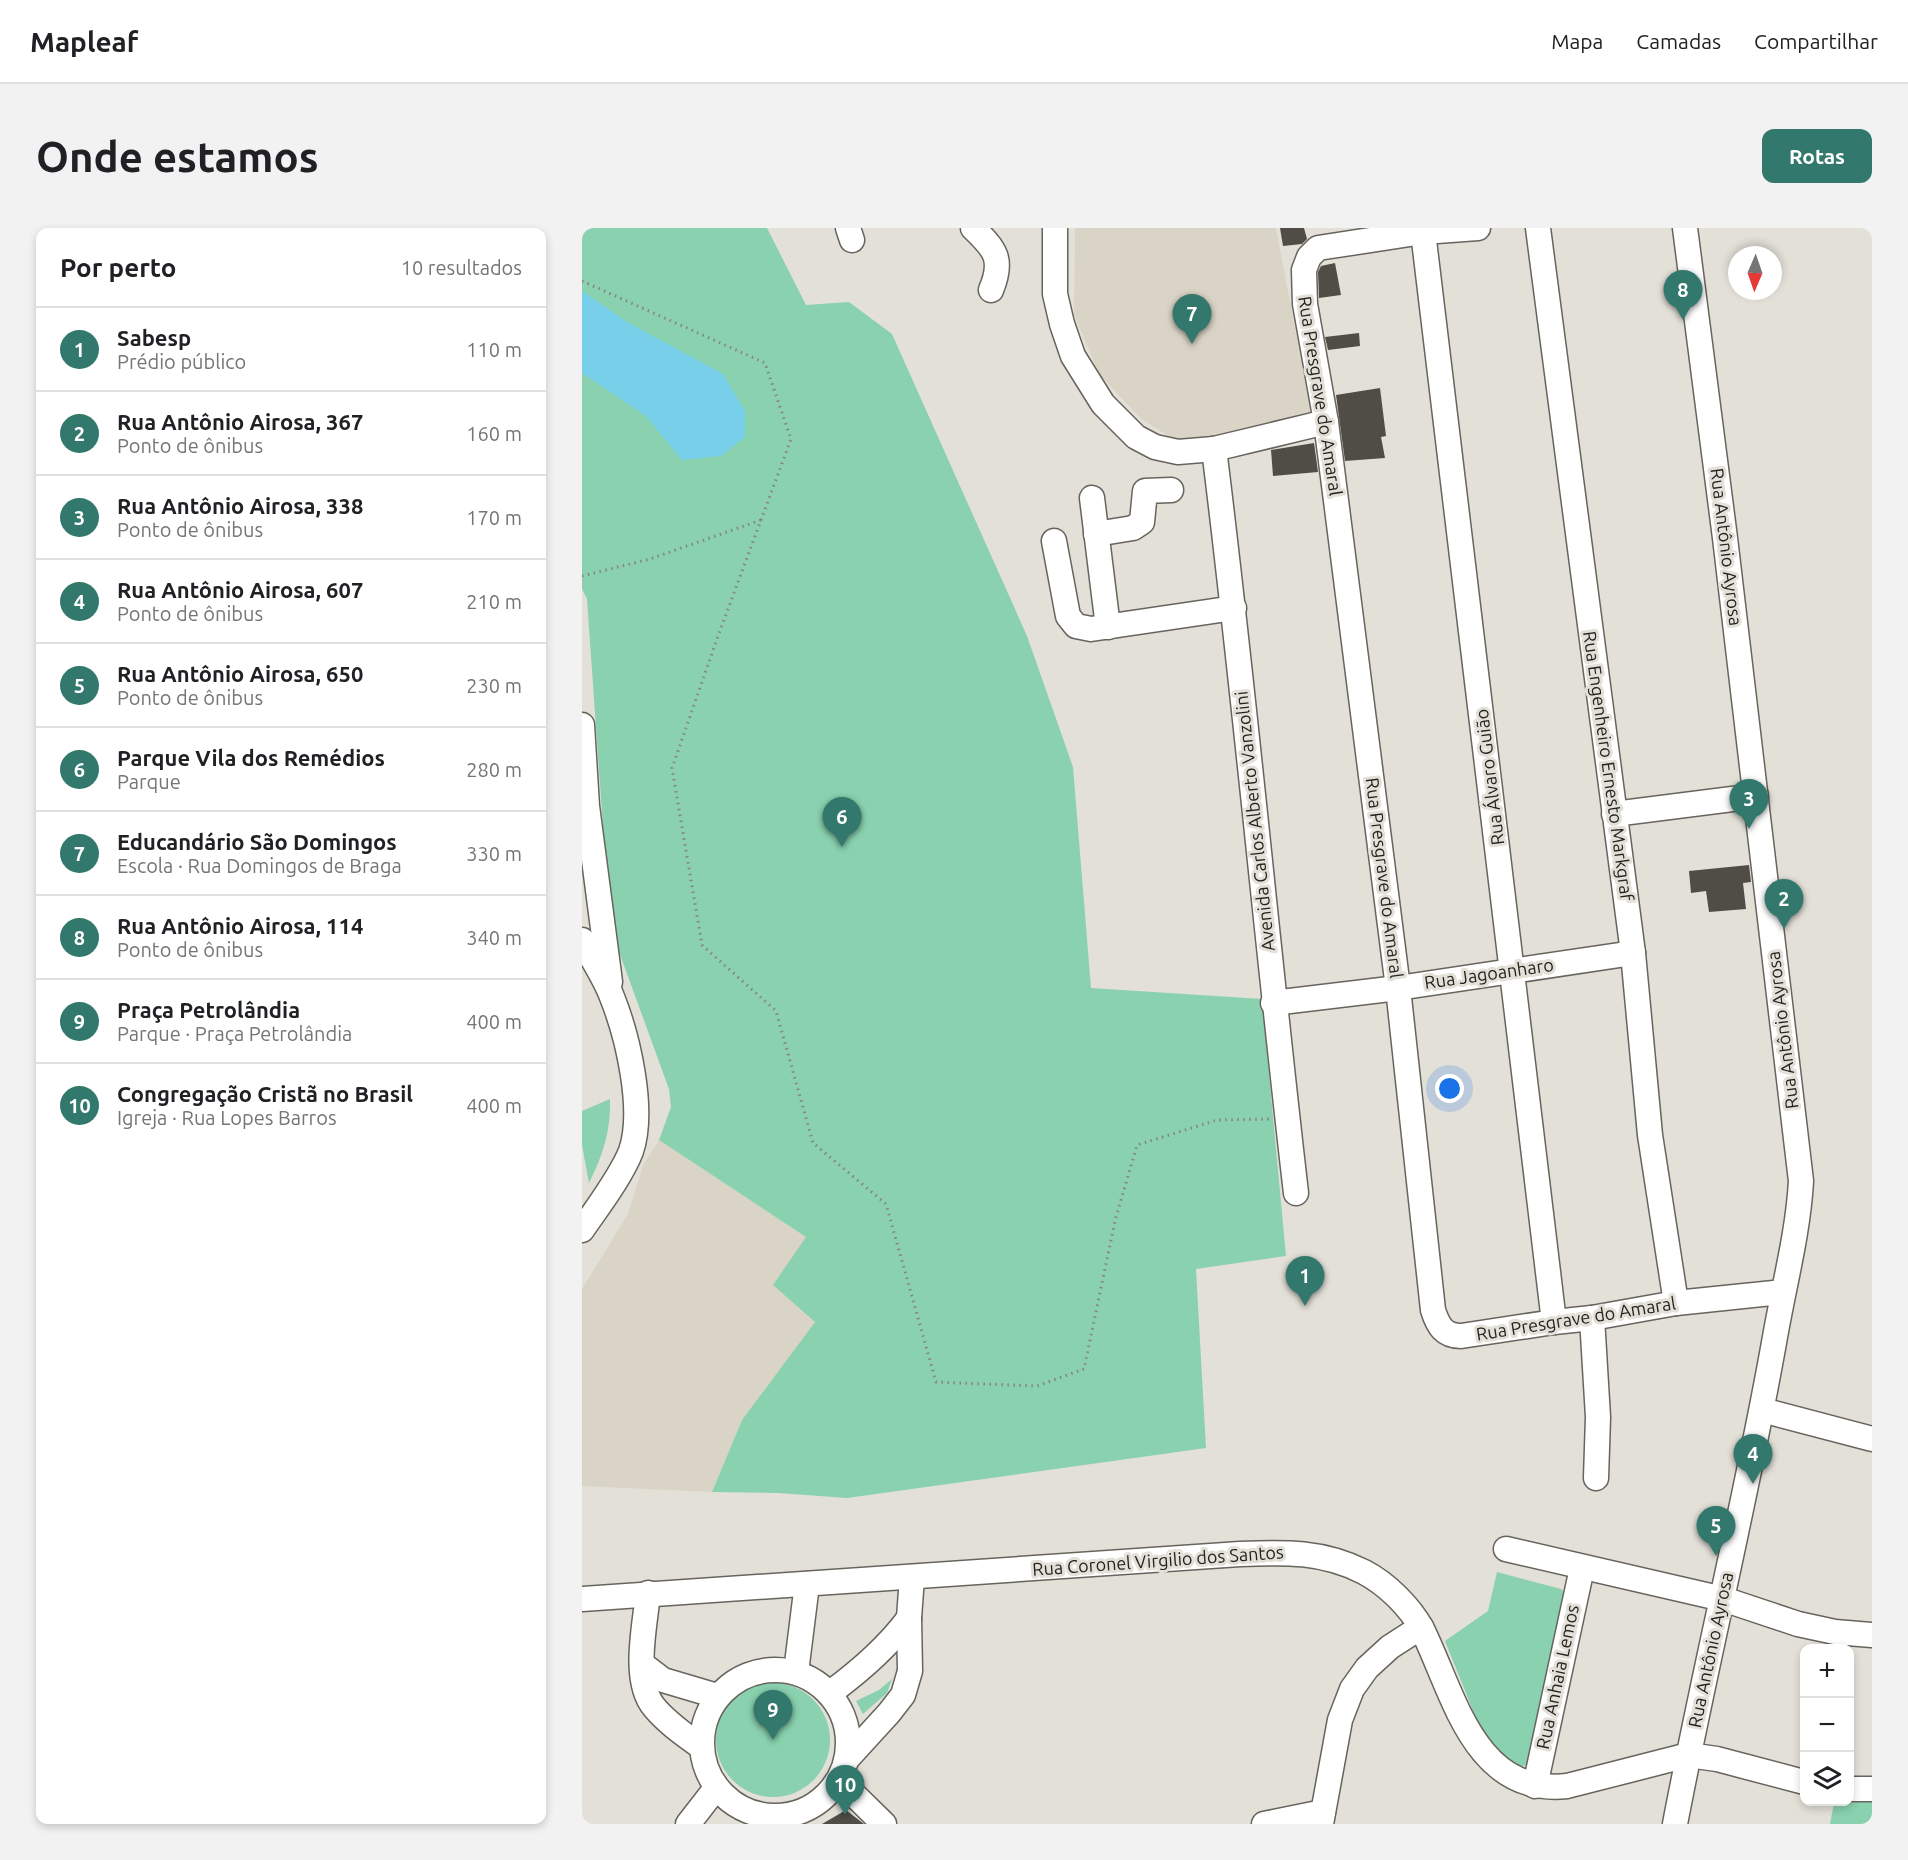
<!DOCTYPE html>
<html lang="pt">
<head>
<meta charset="utf-8">
<style>
  :root { --surface:#fff; --page:#f2f2f2; --text:#202124; --muted:#757577; --line:#e0e0e0; --accent:#33786c }
  body { margin:0; font-family:Ubuntu,sans-serif; background:var(--page); color:var(--text) }
  .controls { position:absolute; right:18px; bottom:18px; display:grid; overflow:hidden; border-radius:12px; box-shadow:0 3px 9px #0003 }
  .controls button { width:54px; height:54px; display:grid; place-items:center; padding:0; border:0; border-bottom:2px solid var(--line); background:var(--surface); color:var(--text); font:30px sans-serif }
  .compass { position:absolute; left:1146px; top:18px; width:54px; height:54px; border-radius:50%; background:var(--surface); box-shadow:0 3px 9px #0003; rotate:182deg }
  .you { position:absolute; left:868px; top:861px; width:21px; height:21px; margin:-15px; border:4px solid #fff; border-radius:50%; background:#1a73e8; box-shadow:0 0 0 9px #1a73e833 }
  .badge { display:grid; place-items:center; width:39px; height:39px; border-radius:50%; background:var(--accent); color:#fff; font-size:20px; font-weight:700 }
  .pin { position:absolute; translate:-50% -50px; filter:drop-shadow(0 2px 3px #0008) }
  .pin::after { content:''; position:absolute; top:32px; width:21px; height:18px; background:inherit; clip-path:polygon(0 0,100% 0,50% 100%) }
  .list { margin:0; padding:0; list-style:none }
  h2 { display:flex; justify-content:space-between; align-items:center; height:78px; margin:0; padding:0 24px; font-size:26px }
  h2 small { font-size:20px; font-weight:400; color:var(--muted) }
  .list li { display:grid; grid-template-columns:39px 1fr auto; gap:18px; align-items:center; box-sizing:border-box; height:84px; padding:0 24px; border-top:2px solid var(--line) }
  .list b { display:block; font-size:22px; white-space:nowrap }
  .list p { margin:0; font-size:20px; white-space:nowrap; color:var(--muted) }
  .list em { font-size:20px; font-style:normal; color:var(--muted) }
  .icon { flex:none; width:33px; height:33px; fill:none; stroke:currentColor; stroke-width:2; stroke-linecap:round; stroke-linejoin:round }
  .map { position:relative; flex:none; width:1290px; height:1596px; overflow:hidden; border-radius:12px }
  header { display:flex; align-items:center; gap:36px; box-sizing:border-box; height:84px; padding:0 30px; background:var(--surface); border-bottom:2px solid var(--line) }
  header strong { font-size:28px }
  nav { display:flex; gap:33px; margin-inline-start:auto; font-size:21px }
  .intro { display:flex; align-items:center; justify-content:space-between; box-sizing:border-box; height:144px; padding:0 36px }
  h1 { margin:0; font-size:42px }
  .button { padding:15px 27px; border-radius:12px; background:var(--accent); color:#fff; font-size:21px; font-weight:700 }
  main { display:flex; gap:36px; padding:0 36px }
  aside { flex:1; background:var(--surface); border-radius:12px; box-shadow:0 3px 9px #0003 }
  .map>svg:first-child { display:block }
</style>
</head>
<body>
<header>
<strong>Mapleaf</strong>
<nav><a>Mapa</a><a>Camadas</a><a>Compartilhar</a></nav>
</header>
<div class="intro"><h1>Onde estamos</h1><a class="button">Rotas</a></div>
<main>
<aside>
<h2>Por perto<small>10 resultados</small></h2>
<ul class="list">
<li><span class="badge">1</span><div><b>Sabesp</b><p>Prédio público</p></div><em>110 m</em></li>
<li><span class="badge">2</span><div><b>Rua Antônio Airosa, 367</b><p>Ponto de ônibus</p></div><em>160 m</em></li>
<li><span class="badge">3</span><div><b>Rua Antônio Airosa, 338</b><p>Ponto de ônibus</p></div><em>170 m</em></li>
<li><span class="badge">4</span><div><b>Rua Antônio Airosa, 607</b><p>Ponto de ônibus</p></div><em>210 m</em></li>
<li><span class="badge">5</span><div><b>Rua Antônio Airosa, 650</b><p>Ponto de ônibus</p></div><em>230 m</em></li>
<li><span class="badge">6</span><div><b>Parque Vila dos Remédios</b><p>Parque</p></div><em>280 m</em></li>
<li><span class="badge">7</span><div><b>Educandário São Domingos</b><p>Escola · Rua Domingos de Braga</p></div><em>330 m</em></li>
<li><span class="badge">8</span><div><b>Rua Antônio Airosa, 114</b><p>Ponto de ônibus</p></div><em>340 m</em></li>
<li><span class="badge">9</span><div><b>Praça Petrolândia</b><p>Parque · Praça Petrolândia</p></div><em>400 m</em></li>
<li><span class="badge">10</span><div><b>Congregação Cristã no Brasil</b><p>Igreja · Rua Lopes Barros</p></div><em>400 m</em></li>
</ul>
</aside>
<div class="map">
<svg width="1290" height="1596" viewBox="0 0 1290 1596">
  <rect width="100%" height="100%" fill="#e3e0d8"/>
  <g fill="#dad4c6">
    <polygon points="493,0 694,0 729,185 599,216 558,190 517,146 492,87"/>
    <polygon points="77,912 224,1009 233,1094 160,1192 130,1264 0,1258 0,1061 46,986 61,937"/>
  </g>
  <g fill="#89d1af">
    <polygon points="0,0 185,0 224,77 267,74 310,106 445,408 491,539 509,760 680,771 704,1028 614,1041 624,1220 265,1270 196,1265 130,1264 160,1192 233,1094 191,1057 224,1009 77,912 89,879 87,861 28,699 5,371 0,361"/>
    <path d="M28,871C29,902 21,927 7,955L0,917V883Z"/>
    <polygon points="915,1344 979,1361 986,1368 947,1536 937,1539 904,1515 863,1413 906,1383"/>
    <polygon points="310,1451 305,1465 281,1486 274,1473 297,1462"/>
    <circle cx="191" cy="1512" r="57"/>
    <polygon points="1290,1574 1290,1596 1248,1596 1252,1575"/>
  </g>
  <polygon fill="#77cfe9" points="0,63 45,94 141,146 163,183 163,209 139,228 100,232 64,188 0,145"/>
  <g fill="#4f4d46">
    <polygon points="698,0 722,0 725,11 720,16 701,18"/>
    <polygon points="753,35 759,67 737,70 736,44 739,38"/>
    <polygon points="777,105 778,118 746,122 743,109"/>
    <polygon points="798,160 804,208 799,209 803,230 763,233 754,167"/>
    <polygon points="732,215 736,244 691,248 689,222"/>
    <polygon points="1167,637 1169,654 1161,655 1164,681 1127,684 1124,663 1109,665 1107,643"/>
    <polygon points="264,1582 282,1596 240,1596"/>
  </g>
  <g fill="none" stroke-linecap="round" stroke-linejoin="round">
    <defs>
      <g id="minor">
        <polyline points="266,0 270,12"/>
        <path d="M391,0C413,21 422,31 409,62"/>
        <polyline points="473,0 473,66 480,96 491,128 521,176 554,209 573,219 596,224 632,221 744,194"/>
        <path d="M896,0L841,4L736,20L727,29L722,42L723,76L744,194L816,760L851,1082C856,1098 862,1108 879,1108L972,1094L1010,1090L1094,1075L1200,1064"/>
        <polyline points="956,0 1051,725 1068,907 1094,1075"/>
        <polyline points="841,4 972,1094"/>
        <path d="M632,221C663,468 685,717 714,965"/>
        <polyline points="510,270 526,399"/>
        <polyline points="514,306 551,300 560,294 563,263 589,262"/>
        <polyline points="472,313 486,388 494,398 509,401 652,380"/>
        <polyline points="0,497 5,578 28,754"/>
        <polyline points="1032,586 1174,568"/>
        <path d="M0,712C10,731 23,750 30,769C46,809 63,882 49,923C40,947 15,980 0,1002"/>
        <polyline points="691,775 816,760 1051,725"/>
        <polyline points="1010,1090 1016,1189 1014,1250"/>
        <polyline points="1180,1182 1290,1211"/>
        <polyline points="924,1321 1141,1371 1216,1396 1253,1404 1290,1407"/>
        <path d="M66,1365C63,1398 50,1452 72,1479C85,1495 103,1507 119,1519"/>
        <path d="M0,1371L658,1326C703,1324 741,1323 782,1344C805,1356 828,1379 840,1401C872,1466 892,1568 985,1558L1106,1527L1135,1531L1222,1554"/>
        <polyline points="60,1436 81,1452 135,1468"/>
        <circle cx="193" cy="1515" r="73"/>
        <polyline points="214,1444 225,1356"/>
        <path d="M248,1465C278,1443 305,1420 327,1390"/>
        <polyline points="265,1531 307,1485 321,1467 328,1443 327,1390 330,1349"/>
        <polyline points="257,1552 302,1596"/>
        <polyline points="953,1558 1000,1340"/>
        <polyline points="1268,1561 1290,1561"/>
        <polyline points="106,1596 134,1560"/>
        <polyline points="682,1596 741,1584"/>
        <polyline points="739,1596 758,1492 770,1461 785,1440 808,1419 839,1399"/>
        <path d="M1093,1596C1124,1433 1164,1273 1193,1109C1202,1057 1216,1006 1219,953L1143,310L1103,0"/>
      </g>
    </defs>
    <use href="#minor" stroke="#67645d" stroke-width="27"/>
    <g stroke="#87857f" stroke-width="3" stroke-dasharray="1.5 4.5" stroke-linecap="butt">
      <polyline points="0,53 183,135 209,211 136,408 90,540 120,717 194,783 231,915 304,976 354,1154 455,1158 502,1141 533,993 555,917 635,892 688,891"/>
      <polyline points="0,348 68,331 179,292"/>
    </g>
    <use href="#minor" stroke="#fff" stroke-width="24"/>
  </g>
  <g text-anchor="middle" stroke-width="6" stroke-linejoin="round" paint-order="stroke">
    <g font-size="18" fill="#242320" stroke="#e3e0d8">
      <text transform="translate(738 168) rotate(81)" y="6">Rua Presgrave do Amaral</text>
      <text transform="translate(1144 319) rotate(83)" y="6">Rua Antônio Ayrosa</text>
      <text transform="translate(1026 538) rotate(82)" y="6">Rua Engenheiro Ernesto Markgraf</text>
      <text transform="translate(908 549) rotate(-97)" y="6">Rua Álvaro Guião</text>
      <text transform="translate(673 593) rotate(-96)" y="6">Avenida Carlos Alberto Vanzolini</text>
      <text transform="translate(802 650) rotate(83)" y="6">Rua Presgrave do Amaral</text>
      <text transform="translate(907 746) rotate(-8)" y="6">Rua Jagoanharo</text>
      <text transform="translate(1201 802) rotate(-97)" y="6">Rua Antônio Ayrosa</text>
      <text transform="translate(994 1091) rotate(-9)" y="6">Rua Presgrave do Amaral</text>
      <text transform="translate(576 1333) rotate(-4)" y="6">Rua Coronel Virgilio dos Santos</text>
      <text transform="translate(1129 1422) rotate(-78)" y="6">Rua Antônio Ayrosa</text>
      <text transform="translate(976 1449) rotate(-78)" y="6">Rua Anhaia Lemos</text>
    </g>
  </g>
</svg>
<div class="controls">
<button>+</button>
<button>−</button>
<button><svg class="icon" aria-label="layers" viewBox="0 0 24 24"><path d="M12 4l9 5-9 5-9-5zM3 14l9 5 9-5"/></svg></button>
</div>
<svg class="compass" viewBox="-18 -18 36 36"><path d="M0-13l5 13h-10z" fill="#e53935"/><path d="M0 13l5-13h-10z" fill="#757577"/></svg>
<div class="you"></div>
<div class="pin badge" style="left:723px;top:1078px">1</div>
<div class="pin badge" style="left:1202px;top:701px">2</div>
<div class="pin badge" style="left:1167px;top:601px">3</div>
<div class="pin badge" style="left:1171px;top:1256px">4</div>
<div class="pin badge" style="left:1134px;top:1328px">5</div>
<div class="pin badge" style="left:260px;top:619px">6</div>
<div class="pin badge" style="left:610px;top:116px">7</div>
<div class="pin badge" style="left:1101px;top:92px">8</div>
<div class="pin badge" style="left:191px;top:1512px">9</div>
<div class="pin badge" style="left:263px;top:1587px">10</div>
</div>
</main>
</body>
</html>
